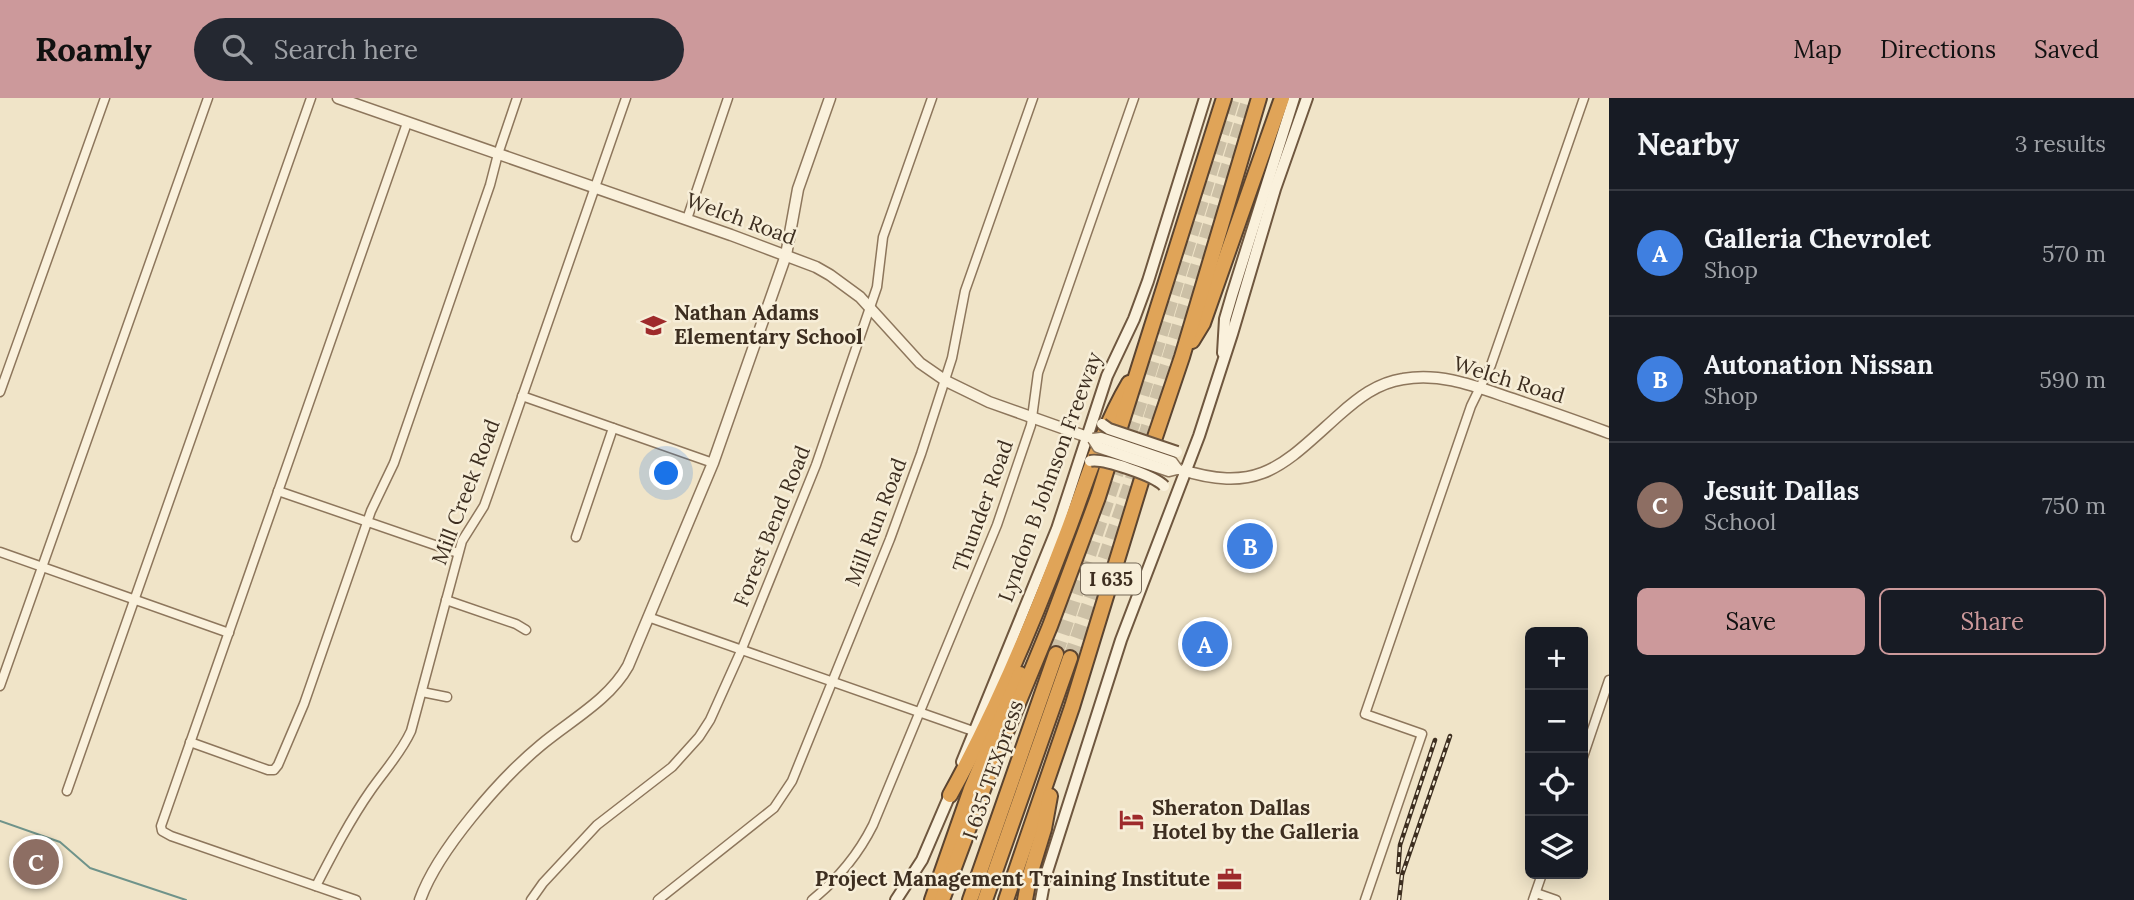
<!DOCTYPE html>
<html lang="en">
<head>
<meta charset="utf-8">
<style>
  :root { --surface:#171b24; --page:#242831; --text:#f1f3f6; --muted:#9ea1a6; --line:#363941; --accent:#cc999b }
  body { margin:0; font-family:Lora,serif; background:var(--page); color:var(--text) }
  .controls { position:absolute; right:21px; bottom:21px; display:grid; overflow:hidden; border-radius:10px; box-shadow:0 4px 18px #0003 }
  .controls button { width:63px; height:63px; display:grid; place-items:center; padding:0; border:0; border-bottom:2px solid var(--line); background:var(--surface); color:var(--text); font:35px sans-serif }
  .you { position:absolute; left:667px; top:376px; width:24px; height:24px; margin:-18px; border:5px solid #fff; border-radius:50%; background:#1a73e8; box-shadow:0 0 0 10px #1a73e833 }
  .badge { display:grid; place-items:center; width:46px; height:46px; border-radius:50%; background:var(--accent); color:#fff; font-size:23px; font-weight:700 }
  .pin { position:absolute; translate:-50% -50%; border:4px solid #fff; box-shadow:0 2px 7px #0006 }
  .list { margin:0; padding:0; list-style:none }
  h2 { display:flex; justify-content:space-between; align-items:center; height:91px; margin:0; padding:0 28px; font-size:30px }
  h2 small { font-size:23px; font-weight:400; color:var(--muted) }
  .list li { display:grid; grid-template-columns:46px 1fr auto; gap:21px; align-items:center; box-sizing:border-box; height:126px; padding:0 28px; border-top:2px solid var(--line) }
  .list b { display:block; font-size:26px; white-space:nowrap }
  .list p { margin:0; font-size:23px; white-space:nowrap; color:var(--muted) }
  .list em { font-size:23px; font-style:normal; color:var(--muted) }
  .actions { display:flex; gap:14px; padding:21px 28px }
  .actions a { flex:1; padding:16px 0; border:2px solid var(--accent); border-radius:10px; text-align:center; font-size:24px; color:var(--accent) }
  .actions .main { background:var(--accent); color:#111 }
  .icon { flex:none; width:38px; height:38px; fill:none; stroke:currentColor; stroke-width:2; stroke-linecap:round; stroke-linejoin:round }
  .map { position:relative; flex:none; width:1609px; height:802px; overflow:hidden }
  header { display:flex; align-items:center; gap:42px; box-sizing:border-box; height:98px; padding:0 35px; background:var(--accent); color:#111 }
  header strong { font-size:33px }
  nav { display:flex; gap:38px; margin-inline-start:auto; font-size:24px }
  .search { width:490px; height:63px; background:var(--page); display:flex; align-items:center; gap:18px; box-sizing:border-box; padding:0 24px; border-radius:38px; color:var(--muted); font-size:26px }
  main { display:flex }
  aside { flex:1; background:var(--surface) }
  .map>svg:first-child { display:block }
</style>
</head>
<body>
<header>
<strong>Roamly</strong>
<div class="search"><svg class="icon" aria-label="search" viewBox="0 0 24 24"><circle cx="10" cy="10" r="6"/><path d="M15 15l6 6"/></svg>Search here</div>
<nav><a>Map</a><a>Directions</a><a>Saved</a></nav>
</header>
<main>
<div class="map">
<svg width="1609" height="802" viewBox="0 0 1609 802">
  <rect width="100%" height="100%" fill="#f0e4c8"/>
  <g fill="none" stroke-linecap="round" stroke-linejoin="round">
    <polyline stroke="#6f938a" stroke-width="2" points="0,723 60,744 90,770 186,802"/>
    <g stroke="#ccc0a6" stroke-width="14" stroke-dasharray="14 7" stroke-linecap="butt">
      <polyline points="1056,556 1139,308 1233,0"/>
      <polyline points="1070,560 1130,387 1249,0"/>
    </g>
    <defs>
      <g id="minor">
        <polyline points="687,121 728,0"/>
        <polyline points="0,294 105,0"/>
        <polyline points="522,298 713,365"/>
        <polyline points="278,393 458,455"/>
        <polyline points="576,439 613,330"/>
        <polyline points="0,454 229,535"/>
        <polyline points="446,502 516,526 526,532"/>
        <polyline points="648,519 973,633"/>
        <polyline points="0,588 208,0"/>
        <polyline points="422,594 447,599"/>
        <polyline points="190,644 268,672 274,672 278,667 304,606 371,413 394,365 490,87 498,56 517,0"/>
        <polyline points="1583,659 1609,582"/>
        <polyline points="67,693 311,0"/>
        <path d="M316,788C333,755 350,722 371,692C385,672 401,655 411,633L462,443L484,408L489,394L626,0"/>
        <polyline points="1536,795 1556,802"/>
        <polyline points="356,802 171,738 162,733 161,728 407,25"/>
        <polyline points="531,802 543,785 597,727 672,669 699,639 710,622 741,553 816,367 877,189 883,139 932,0"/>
        <polyline points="658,802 774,710 792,683 890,441 921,356 952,260 965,193 1033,0"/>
        <path d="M812,802C838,781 858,757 873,727L997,427L1031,327L1038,275L1134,0"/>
        <polyline points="1365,802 1422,636 1365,616 1471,308 1491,267 1584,0"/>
        <polyline points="1533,802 1542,776"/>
      </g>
      <g id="tertiary">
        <polyline points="338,0 731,137 816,169 830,177 860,199 920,265 946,283 989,304 1093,341"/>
        <path d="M1179,371C1260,397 1283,367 1339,317C1358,300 1377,285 1403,281C1442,274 1477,289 1513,301C1545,312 1577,323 1609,335"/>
        <path d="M420,802C437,753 501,680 541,647C571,622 609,602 628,568L713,365L786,157L798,91L830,0"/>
      </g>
      <g id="secondary">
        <polyline points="1223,255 1225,221 1232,197 1294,0"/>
        <polyline points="962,664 1057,431 1107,278 1134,221 1148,183 1205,0"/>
        <polyline points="896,802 922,762 952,692"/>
        <polyline points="1041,802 1045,780 1121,542 1199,338 1232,236 1275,91 1307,0"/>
      </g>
      <g id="motorway">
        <polyline points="1192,243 1203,225 1282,0"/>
        <path d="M950,697C995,616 1031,530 1064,443C1085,390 1100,334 1129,285"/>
        <polyline points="932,802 971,691 1020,576"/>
        <polyline points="942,802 988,678 1050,528 1098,399 1224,0"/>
        <polyline points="970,802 1056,556"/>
        <polyline points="985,802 1070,560"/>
        <polyline points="1006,802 1072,609 1152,348 1182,259 1259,0"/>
        <polyline points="1025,802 1029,780 1044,731 1050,698"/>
      </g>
    </defs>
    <use href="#minor" stroke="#8d765c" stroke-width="11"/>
    <use href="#tertiary" stroke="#8d765c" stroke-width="13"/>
    <use href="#secondary" stroke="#6f573f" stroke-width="14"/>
    <use href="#motorway" stroke="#5b4430" stroke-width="18"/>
    <use href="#minor" stroke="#faf1dc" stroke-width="8"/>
    <use href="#tertiary" stroke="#faf1dc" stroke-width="10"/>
    <use href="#secondary" stroke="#faf1dc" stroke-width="10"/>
    <use href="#motorway" stroke="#e0a458" stroke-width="14"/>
    <defs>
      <g id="rail">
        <polyline points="1398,774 1400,747 1435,642"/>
        <polyline points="1399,802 1402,777 1450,638"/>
      </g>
    </defs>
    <use href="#rail" stroke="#3d2e20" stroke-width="4.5"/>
    <use href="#rail" stroke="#f7eed8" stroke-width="2" stroke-dasharray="5" stroke-linecap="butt"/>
    <defs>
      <g id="tertiary-bridge">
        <polyline points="1093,341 1098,349 1169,373 1177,371"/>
        <polyline points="1093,341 1101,340 1172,364 1177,371"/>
      </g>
      <g id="secondary-bridge">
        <polyline points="1102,326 1109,331 1177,354"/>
        <path d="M1090,363C1103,360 1155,378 1164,388"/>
      </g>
    </defs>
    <use href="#tertiary-bridge" stroke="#8d765c" stroke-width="13" stroke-linecap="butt"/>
    <use href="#secondary-bridge" stroke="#6f573f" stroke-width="14" stroke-linecap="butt"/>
    <use href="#tertiary-bridge" stroke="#faf1dc" stroke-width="10"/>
    <use href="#secondary-bridge" stroke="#faf1dc" stroke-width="10"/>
  </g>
  <defs>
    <symbol id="school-bare" viewBox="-9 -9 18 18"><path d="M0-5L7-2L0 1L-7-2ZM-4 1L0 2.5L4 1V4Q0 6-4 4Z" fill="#9e2a2b" stroke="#f7eed8" stroke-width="2.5" paint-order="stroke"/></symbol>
    <symbol id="hotel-bare" viewBox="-9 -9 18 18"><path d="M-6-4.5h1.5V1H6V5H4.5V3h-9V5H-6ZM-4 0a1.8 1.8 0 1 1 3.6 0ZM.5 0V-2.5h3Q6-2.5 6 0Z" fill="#9e2a2b" stroke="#f7eed8" stroke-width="2.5" paint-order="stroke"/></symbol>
    <symbol id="office-bare" viewBox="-9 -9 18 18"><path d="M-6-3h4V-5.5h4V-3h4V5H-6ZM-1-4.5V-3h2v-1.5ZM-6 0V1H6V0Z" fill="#9e2a2b" stroke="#f7eed8" stroke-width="2.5" paint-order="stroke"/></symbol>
  </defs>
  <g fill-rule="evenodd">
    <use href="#school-bare" x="636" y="210" width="35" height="35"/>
    <use href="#hotel-bare" x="1114" y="704" width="35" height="35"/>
    <use href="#office-bare" x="1212" y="764" width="35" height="35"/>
  </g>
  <g text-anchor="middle" stroke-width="5" stroke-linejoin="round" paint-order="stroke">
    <rect fill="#f7eed8" stroke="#756857" stroke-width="2" x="1081" y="465.5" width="60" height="31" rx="5"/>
    <g font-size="19" font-weight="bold" fill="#3d2e20">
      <text x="1111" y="488">I 635</text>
    </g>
    <g font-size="21" fill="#3d2e20" stroke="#f7eed8">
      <text transform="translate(741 121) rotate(20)" y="7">Welch Road</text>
      <text transform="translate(1509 282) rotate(17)" y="7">Welch Road</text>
      <text transform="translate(1050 379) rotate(-70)" y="7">Lyndon B Johnson Freeway</text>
      <text transform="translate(466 394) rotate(-69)" y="7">Mill Creek Road</text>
      <text transform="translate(983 408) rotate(-70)" y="7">Thunder Road</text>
      <text transform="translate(876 424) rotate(-69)" y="7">Mill Run Road</text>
      <text transform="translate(772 428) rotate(-68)" y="7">Forest Bend Road</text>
      <text transform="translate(993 672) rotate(-71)" y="7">I 635 TEXpress</text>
    </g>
    <g font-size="21" font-weight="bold" fill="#3d2e20" stroke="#f7eed8" text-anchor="start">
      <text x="674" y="222">Nathan Adams<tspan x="674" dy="24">Elementary School</tspan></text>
      <text x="1152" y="717">Sheraton Dallas<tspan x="1152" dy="24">Hotel by the Galleria</tspan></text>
      <text x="1210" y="788" text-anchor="end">Project Management Training Institute</text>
    </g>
  </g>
</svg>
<div class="controls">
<button>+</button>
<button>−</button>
<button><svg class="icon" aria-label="locate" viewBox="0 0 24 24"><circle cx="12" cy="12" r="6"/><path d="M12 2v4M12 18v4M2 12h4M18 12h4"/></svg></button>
<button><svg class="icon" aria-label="layers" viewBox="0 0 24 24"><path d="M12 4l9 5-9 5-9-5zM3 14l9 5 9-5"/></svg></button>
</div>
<div class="you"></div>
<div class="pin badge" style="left:1205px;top:546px;background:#3f7fe0">A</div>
<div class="pin badge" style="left:1250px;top:448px;background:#3f7fe0">B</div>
<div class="pin badge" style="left:36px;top:764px;background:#8d6e63">C</div>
</div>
<aside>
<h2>Nearby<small>3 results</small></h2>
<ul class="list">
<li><span class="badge" style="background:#3f7fe0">A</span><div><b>Galleria Chevrolet</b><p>Shop</p></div><em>570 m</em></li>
<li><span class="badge" style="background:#3f7fe0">B</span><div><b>Autonation Nissan</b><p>Shop</p></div><em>590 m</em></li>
<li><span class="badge" style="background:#8d6e63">C</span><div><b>Jesuit Dallas</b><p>School</p></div><em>750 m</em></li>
</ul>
<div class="actions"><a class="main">Save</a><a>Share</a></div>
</aside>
</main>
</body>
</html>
